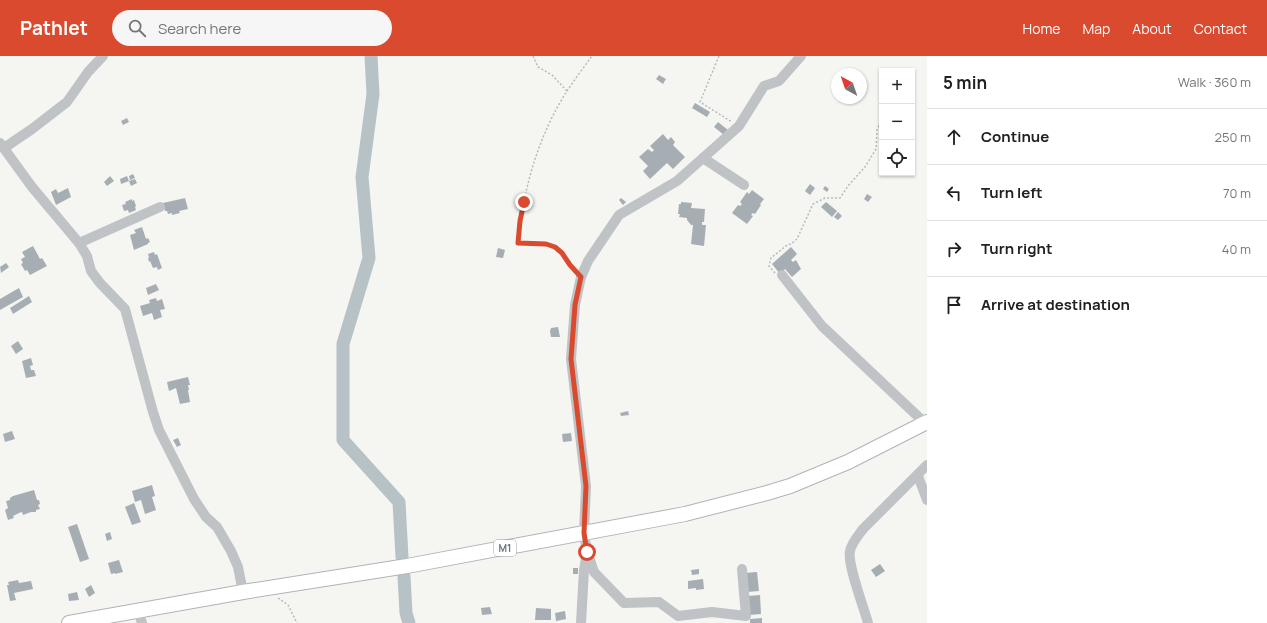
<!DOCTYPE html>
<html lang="en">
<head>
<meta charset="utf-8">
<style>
  :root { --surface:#fff; --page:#f6f6f6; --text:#202124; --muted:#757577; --line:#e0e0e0; --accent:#d94a2f }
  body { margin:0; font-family:Manrope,sans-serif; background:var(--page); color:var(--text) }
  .controls { position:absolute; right:12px; top:12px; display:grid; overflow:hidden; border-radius:0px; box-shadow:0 1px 3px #0004 }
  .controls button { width:36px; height:36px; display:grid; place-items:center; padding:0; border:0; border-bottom:1px solid var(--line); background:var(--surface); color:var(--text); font:20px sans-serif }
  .compass { position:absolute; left:831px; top:12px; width:36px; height:36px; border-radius:50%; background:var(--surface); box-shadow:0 1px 3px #0004; rotate:320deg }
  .stop { position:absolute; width:12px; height:12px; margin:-9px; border:3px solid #d94a2f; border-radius:50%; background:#fff }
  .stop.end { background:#d94a2f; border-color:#fff; box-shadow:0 1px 4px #0008 }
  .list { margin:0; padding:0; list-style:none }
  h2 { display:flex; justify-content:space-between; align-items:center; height:52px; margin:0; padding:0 16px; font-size:17px }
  h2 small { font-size:13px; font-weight:400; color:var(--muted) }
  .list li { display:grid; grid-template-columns:26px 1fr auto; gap:12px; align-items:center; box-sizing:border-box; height:56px; padding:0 16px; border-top:1px solid var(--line) }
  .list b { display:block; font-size:15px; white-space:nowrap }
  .list em { font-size:13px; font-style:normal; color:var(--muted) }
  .icon { flex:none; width:22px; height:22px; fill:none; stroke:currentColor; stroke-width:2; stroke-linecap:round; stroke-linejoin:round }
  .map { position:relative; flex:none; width:927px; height:567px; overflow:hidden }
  header { display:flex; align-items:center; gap:24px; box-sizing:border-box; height:56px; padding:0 20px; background:var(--accent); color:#fff }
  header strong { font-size:19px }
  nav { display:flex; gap:22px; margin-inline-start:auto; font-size:14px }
  .search { width:280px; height:36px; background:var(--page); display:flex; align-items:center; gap:10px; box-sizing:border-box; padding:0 14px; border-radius:22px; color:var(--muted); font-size:15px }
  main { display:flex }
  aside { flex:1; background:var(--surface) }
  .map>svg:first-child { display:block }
</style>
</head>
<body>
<header>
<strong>Pathlet</strong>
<div class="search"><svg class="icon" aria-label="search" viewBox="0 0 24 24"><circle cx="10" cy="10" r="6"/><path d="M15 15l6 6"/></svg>Search here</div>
<nav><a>Home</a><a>Map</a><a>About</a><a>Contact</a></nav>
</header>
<main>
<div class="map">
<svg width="927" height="567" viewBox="0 0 927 567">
  <rect width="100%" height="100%" fill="#f5f5f2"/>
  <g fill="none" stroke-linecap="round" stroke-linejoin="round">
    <g stroke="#b6c2c6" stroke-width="13">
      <polyline points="371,0 373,38 362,121 369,202 343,288 343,384 399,446 402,501"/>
      <polyline points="404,520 406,557 409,567"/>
    </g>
  </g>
  <g fill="#a6aeb3">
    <polygon points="659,19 666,23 663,28 656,23"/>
    <polygon points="695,47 710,56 707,61 692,52"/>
    <polygon points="127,62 129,66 123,69 121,65"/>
    <polygon points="718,66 728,74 724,79 714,71"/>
    <polygon points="663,78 668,84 671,81 675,86 673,89 685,101 673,113 667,107 650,123 643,115 648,110 639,101 648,93 652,96 654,94 650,90"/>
    <polygon points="133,118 135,122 130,124 129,120"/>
    <polygon points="110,120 114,125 107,130 104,126"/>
    <polygon points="127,120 129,125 121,128 120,123"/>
    <polygon points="135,123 137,127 131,130 129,125"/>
    <polygon points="810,128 815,132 810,139 805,135"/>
    <polygon points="825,130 829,133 827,136 823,133"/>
    <polygon points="68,132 71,141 56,149 51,136 56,133 58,137"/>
    <polygon points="752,134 764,143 760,148 761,149 755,158 753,157 751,159 753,160 747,168 732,157 738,149 740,150 742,148 740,146 747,136 749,138"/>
    <polygon points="867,138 872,141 868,146 864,143"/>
    <polygon points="185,142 188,153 179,155 180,157 172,159 172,157 168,158 167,155 165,155 163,147"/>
    <polygon points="621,142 626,146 623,149 619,144"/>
    <polygon points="132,143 132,145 134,144 136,150 135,151 136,154 129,157 128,154 124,155 122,149 126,148 125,146"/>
    <polygon points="681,146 692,147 691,152 705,153 704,166 702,166 702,169 706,169 704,190 691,188 693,169 691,169 687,164 687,162 679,161 680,158 678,158 679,148 681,148"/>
    <polygon points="826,146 837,155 832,161 821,151"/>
    <polygon points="838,156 842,160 838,164 834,161"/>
    <polygon points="142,171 146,183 148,182 150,186 148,187 148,188 134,194 130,179 136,177 134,174"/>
    <polygon points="33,190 40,203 42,202 47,210 30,219 27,214 25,215 21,208 23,207 21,203 25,201 22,196"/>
    <polygon points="791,191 797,198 791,204 793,206 796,204 801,213 792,221 785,213 780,218 772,208"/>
    <polygon points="498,192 505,194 503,202 496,201"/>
    <polygon points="154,196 155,199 157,198 162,212 158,214 157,211 153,212 150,205 149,206 148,202 149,202 148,198"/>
    <polygon points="6,207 9,211 1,217 0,211"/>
    <polygon points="156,228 159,234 148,239 146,232"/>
    <polygon points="19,232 23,241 0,254 0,243"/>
    <polygon points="29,240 32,246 13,258 10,252"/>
    <polygon points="156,242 157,245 162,243 165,253 160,254 162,261 154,264 152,257 143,260 140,250 150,247 149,244"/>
    <polygon points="558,271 560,281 551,281 550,275 551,272"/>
    <polygon points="18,285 23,293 16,298 11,290"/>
    <polygon points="31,302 33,309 30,310 31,314 34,314 36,320 26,322 22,305"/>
    <polygon points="188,321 190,329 188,329 189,334 188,334 190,346 180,348 176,332 169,335 167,326"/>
    <polygon points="628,355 629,359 621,360 620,357"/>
    <polygon points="12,375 15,383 5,386 3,378"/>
    <polygon points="571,377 572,385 563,386 562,378"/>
    <polygon points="178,382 181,389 177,391 173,384"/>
    <polygon points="152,429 155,440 152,441 156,454 145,458 141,444 135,446 132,435"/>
    <polygon points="34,434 37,444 39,444 40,448 38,449 40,453 36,454 36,456 31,456 23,459 22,456 19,457 13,460 14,462 8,464 5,454 8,452 6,445 10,444 10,442 13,440"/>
    <polygon points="134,447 141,466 132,469 125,451"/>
    <polygon points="77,468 89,503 80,506 68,471"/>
    <polygon points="110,476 112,483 107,485 105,478"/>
    <polygon points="119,504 123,516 115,518 115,517 111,518 108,507"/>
    <polygon points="880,508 885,515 876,521 871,514"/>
    <rect x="573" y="512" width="5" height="6"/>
    <polygon points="699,513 699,518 692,519 691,514"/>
    <polygon points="757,516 759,535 747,536 745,517"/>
    <polygon points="703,523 704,533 696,534 696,532 688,533 688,525"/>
    <polygon points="18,524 19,527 31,525 33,533 14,537 16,544 10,545 7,529 9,529 8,526"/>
    <polygon points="91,529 95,537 89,541 85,533"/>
    <polygon points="77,536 79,544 69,545 68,538"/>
    <polygon points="760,539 761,558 749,559 748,540"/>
    <polygon points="490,551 492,558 482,559 481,552"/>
    <polygon points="536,552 551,553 551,564 535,564"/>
    <polygon points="565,555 566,563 556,565 555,557"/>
    <polygon points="762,562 762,567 750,567 750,563"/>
  </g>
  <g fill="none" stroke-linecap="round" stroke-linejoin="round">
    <defs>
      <polyline id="highway" points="69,567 243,536 407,510 685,458 767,437 790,430 848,406 927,366"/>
    </defs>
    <use href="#highway" stroke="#b0b4b7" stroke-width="16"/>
    <g stroke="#b7babc" stroke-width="1.5" stroke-dasharray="2 2" stroke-linecap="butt">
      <polyline points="533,0 538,11 552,19 567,35"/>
      <polyline points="719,0 700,46 732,66"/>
      <path d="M574,214C569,208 566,201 560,196C549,185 532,188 518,187C523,134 538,80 567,35C575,23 584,11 592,0"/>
      <polyline points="775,217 769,210 771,202 787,189 791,188 797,183 813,148 825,142 840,142 848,130 865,111 876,93 877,74 882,63"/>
      <polyline points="278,542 288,549 297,567"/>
    </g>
    <g stroke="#bfc3c6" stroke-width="10">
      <polyline points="0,87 32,131 79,187 87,200 91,215 100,227 125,253 153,356 159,374 194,443 206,461 217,471 231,495 238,511 243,536"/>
      <polyline points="4,92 32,73 67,46 88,16 103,0"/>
      <polyline points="703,102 739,70 764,30 779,25 801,0"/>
      <polyline points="79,187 160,151"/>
      <polyline points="782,219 822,270 925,367"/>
      <polyline points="918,420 927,444"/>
      <polyline points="588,498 594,516 624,547 659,546 678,560 712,556 746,560 742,513"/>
      <polyline points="138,555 142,567"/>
      <polyline points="581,567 584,514 587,496 584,477 586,430 571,303 575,249 581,221 588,205 619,159 677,125 703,102 744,129"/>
      <path d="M868,567C864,552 847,508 850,495C852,486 858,480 863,473L927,409"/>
    </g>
    <use href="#highway" stroke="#fff" stroke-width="14"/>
  </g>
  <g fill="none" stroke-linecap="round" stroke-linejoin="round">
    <polyline stroke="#d94a2f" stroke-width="5" points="524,146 520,165 518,187 546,188 555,191 562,197 570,209 581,221 575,249 571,303 586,430 584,477 587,496"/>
  </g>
  <g text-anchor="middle" stroke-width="4" stroke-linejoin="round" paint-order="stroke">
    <rect fill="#fff" stroke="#94a0a7" stroke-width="1" x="494" y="484" width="22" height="16" rx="3"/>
    <g font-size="10" font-weight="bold" fill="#667781">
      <text x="505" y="496">M1</text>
    </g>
  </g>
</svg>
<div class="controls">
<button>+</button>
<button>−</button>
<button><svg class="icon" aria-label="locate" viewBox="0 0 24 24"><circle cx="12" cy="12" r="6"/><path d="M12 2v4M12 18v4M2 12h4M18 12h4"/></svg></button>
</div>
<svg class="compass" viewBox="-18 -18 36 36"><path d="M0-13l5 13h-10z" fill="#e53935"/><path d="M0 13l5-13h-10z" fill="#757577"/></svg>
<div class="stop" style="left:587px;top:496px"></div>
<div class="stop end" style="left:524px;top:146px"></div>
</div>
<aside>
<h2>5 min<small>Walk · 360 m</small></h2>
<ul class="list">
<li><svg class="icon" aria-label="ahead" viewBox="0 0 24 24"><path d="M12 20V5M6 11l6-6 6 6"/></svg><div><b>Continue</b></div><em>250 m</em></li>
<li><svg class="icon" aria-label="left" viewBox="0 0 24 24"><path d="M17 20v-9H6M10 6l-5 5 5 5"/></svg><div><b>Turn left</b></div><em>70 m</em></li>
<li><svg class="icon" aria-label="right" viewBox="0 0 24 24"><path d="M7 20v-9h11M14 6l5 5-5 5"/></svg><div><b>Turn right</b></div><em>40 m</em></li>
<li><svg class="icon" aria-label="arrive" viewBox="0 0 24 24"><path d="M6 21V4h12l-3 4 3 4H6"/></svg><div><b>Arrive at destination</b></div></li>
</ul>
</aside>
</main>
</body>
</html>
